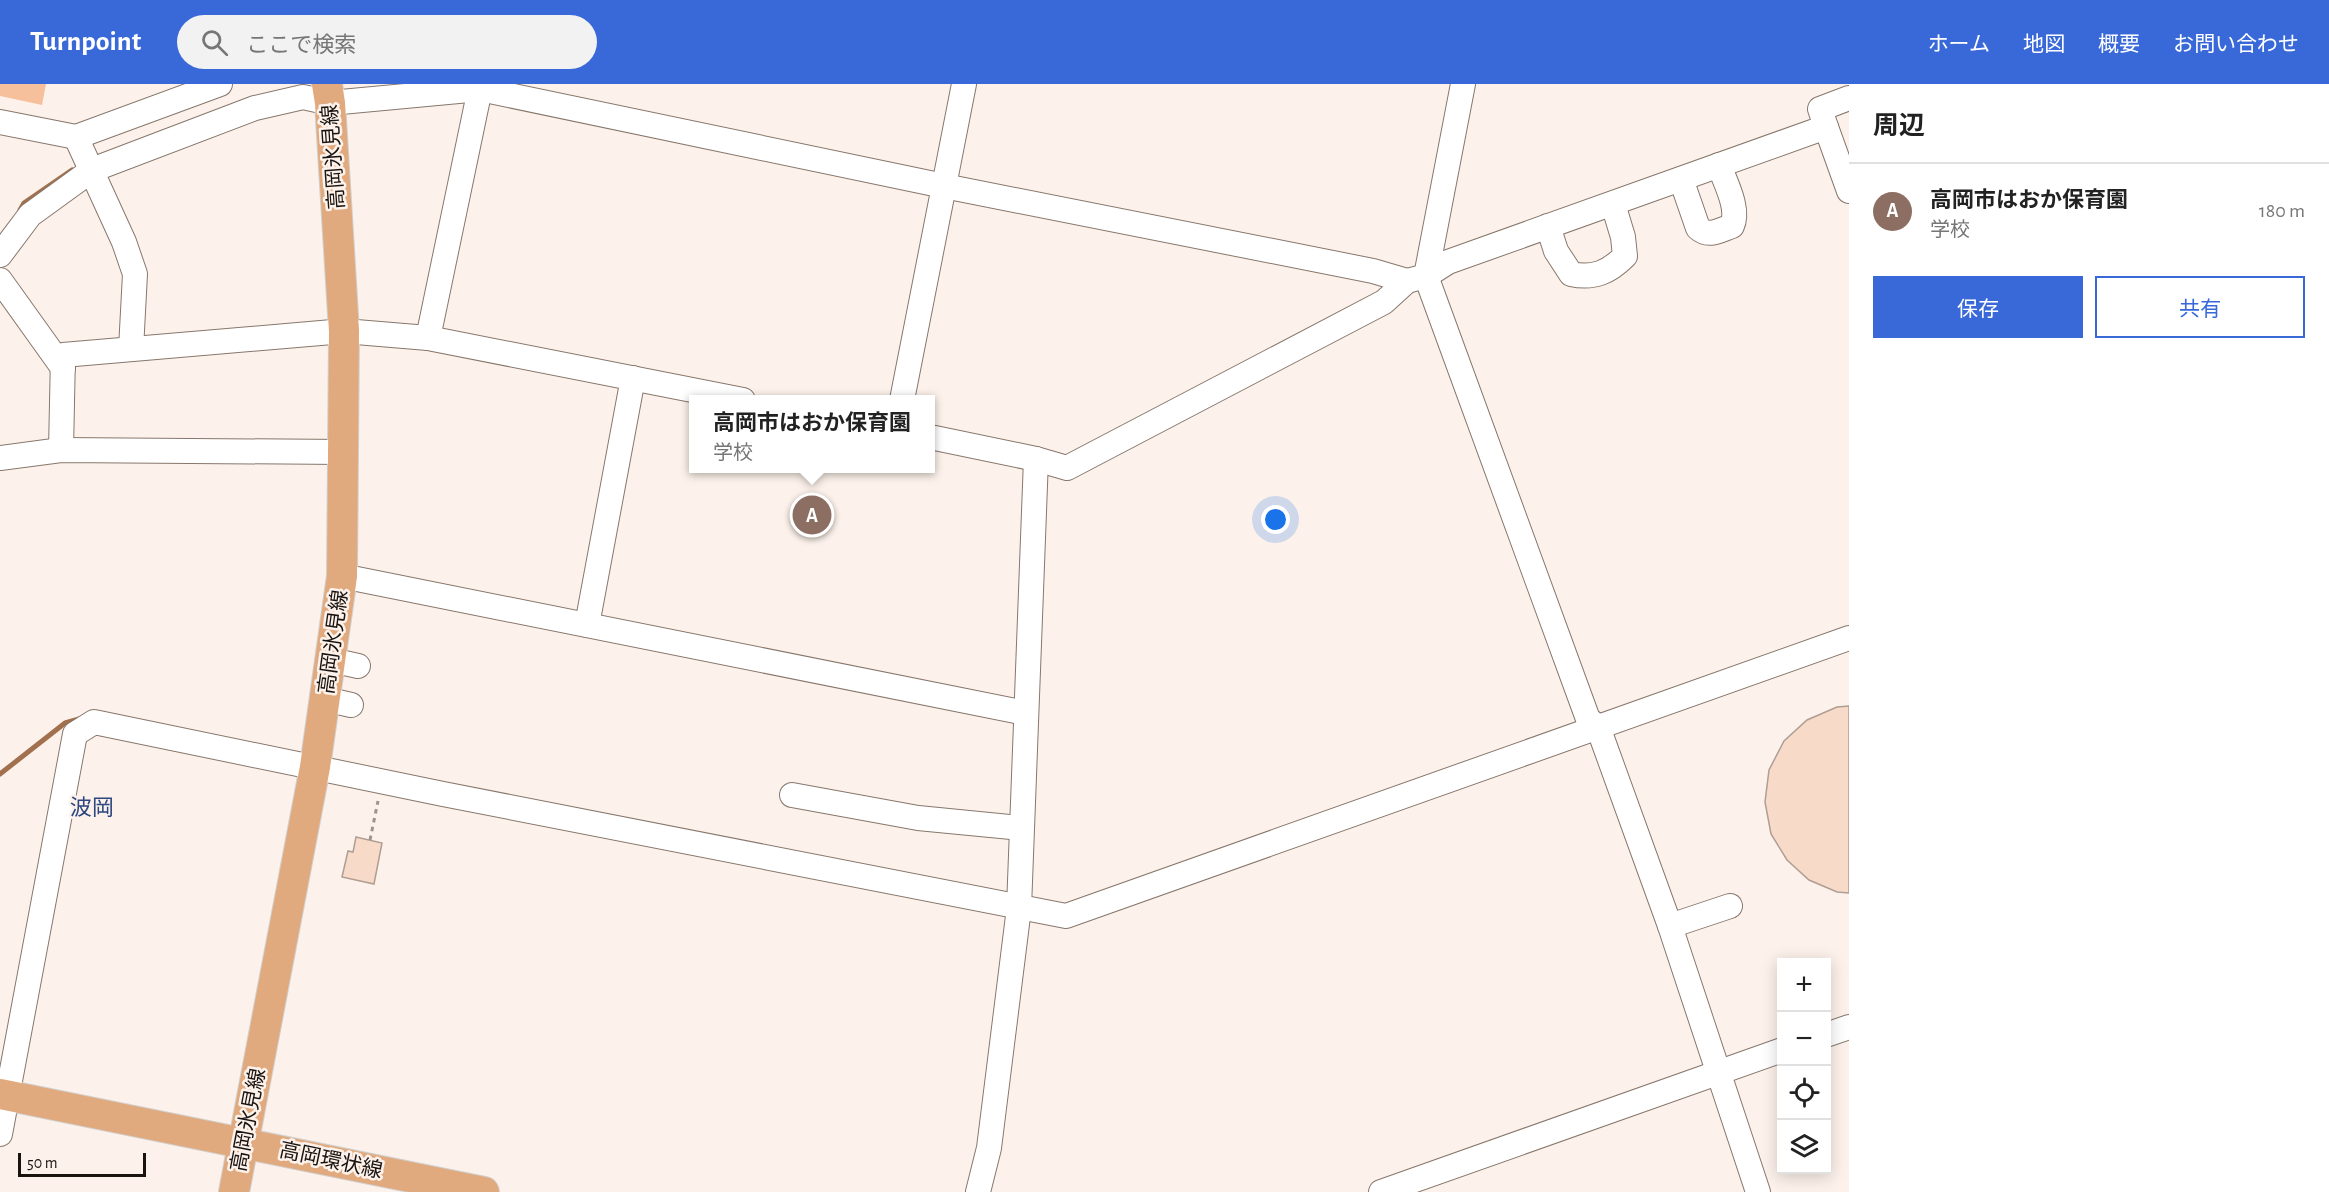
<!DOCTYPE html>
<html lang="ja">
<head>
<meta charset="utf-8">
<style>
  :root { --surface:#fff; --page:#f2f2f2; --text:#222; --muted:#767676; --line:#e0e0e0; --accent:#3969d9 }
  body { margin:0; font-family:"Alegreya Sans","Noto Sans JP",sans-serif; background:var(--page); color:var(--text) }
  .controls { position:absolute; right:18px; bottom:18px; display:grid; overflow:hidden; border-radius:0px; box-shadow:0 3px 15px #0003 }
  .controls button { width:54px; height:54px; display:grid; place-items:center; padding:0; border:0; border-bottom:2px solid var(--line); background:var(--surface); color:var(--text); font:30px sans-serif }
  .scale { position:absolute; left:18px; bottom:15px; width:128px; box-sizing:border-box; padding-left:6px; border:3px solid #1a1410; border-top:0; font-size:16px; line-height:21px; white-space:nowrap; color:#1a1410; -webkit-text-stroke:4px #fdf2eb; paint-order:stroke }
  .you { position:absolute; left:1276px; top:436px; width:21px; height:21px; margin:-15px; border:4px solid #fff; border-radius:50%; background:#1a73e8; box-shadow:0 0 0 9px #1a73e833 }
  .badge { display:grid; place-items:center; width:39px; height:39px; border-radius:50%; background:var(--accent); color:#fff; font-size:20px; font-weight:700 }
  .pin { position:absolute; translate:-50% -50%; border:3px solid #fff; box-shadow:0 2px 6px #0006 }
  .popup { position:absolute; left:689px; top:311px; width:246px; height:78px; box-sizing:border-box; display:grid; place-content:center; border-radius:0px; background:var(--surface); filter:drop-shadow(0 2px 4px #0005); font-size:20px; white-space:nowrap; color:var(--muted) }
  .popup b { font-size:22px; color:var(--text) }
  .popup::after { content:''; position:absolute; left:50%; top:100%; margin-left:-12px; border:12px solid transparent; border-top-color:var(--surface) }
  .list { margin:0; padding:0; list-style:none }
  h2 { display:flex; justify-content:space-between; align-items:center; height:78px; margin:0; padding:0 24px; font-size:26px }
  h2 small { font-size:20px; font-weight:400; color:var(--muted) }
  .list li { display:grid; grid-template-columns:39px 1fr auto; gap:18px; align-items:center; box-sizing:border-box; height:96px; padding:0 24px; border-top:2px solid var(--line) }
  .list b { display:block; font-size:22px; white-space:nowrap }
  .list p { margin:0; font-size:20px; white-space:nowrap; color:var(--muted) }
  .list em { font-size:20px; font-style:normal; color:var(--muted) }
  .actions { display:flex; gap:12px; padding:18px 24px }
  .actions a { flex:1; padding:14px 0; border:2px solid var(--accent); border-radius:0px; text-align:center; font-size:21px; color:var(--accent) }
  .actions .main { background:var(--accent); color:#fff }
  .icon { flex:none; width:33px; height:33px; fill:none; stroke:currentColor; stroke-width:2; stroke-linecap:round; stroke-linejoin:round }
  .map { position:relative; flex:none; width:1849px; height:1108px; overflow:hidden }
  header { display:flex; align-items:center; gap:36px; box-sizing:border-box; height:84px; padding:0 30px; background:var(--accent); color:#fff }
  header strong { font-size:28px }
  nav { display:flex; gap:33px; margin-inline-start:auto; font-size:21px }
  .search { width:420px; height:54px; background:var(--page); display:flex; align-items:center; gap:15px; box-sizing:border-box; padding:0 21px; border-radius:33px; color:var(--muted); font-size:22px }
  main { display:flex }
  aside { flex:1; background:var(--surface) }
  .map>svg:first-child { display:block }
</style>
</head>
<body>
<header>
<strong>Turnpoint</strong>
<div class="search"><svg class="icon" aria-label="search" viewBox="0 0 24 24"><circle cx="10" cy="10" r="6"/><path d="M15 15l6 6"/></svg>ここで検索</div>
<nav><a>ホーム</a><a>地図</a><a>概要</a><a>お問い合わせ</a></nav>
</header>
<main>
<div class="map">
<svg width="1849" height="1108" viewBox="0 0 1849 1108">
  <rect width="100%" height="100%" fill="#fdf2eb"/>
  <polygon fill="#f7c09c" points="0,0 46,0 42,21 0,12"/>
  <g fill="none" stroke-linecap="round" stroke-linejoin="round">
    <g stroke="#a1704e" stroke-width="5">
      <polyline points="20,126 24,119 72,86"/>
      <polyline points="0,690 65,639 79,635"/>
    </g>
  </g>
  <g fill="#f7dac7" stroke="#af9e94" stroke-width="1.5">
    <polygon points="1849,622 1849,809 1837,808 1809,796 1787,776 1771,750 1765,718 1769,686 1784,657 1807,636 1837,623"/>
    <polygon points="356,753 382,759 374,800 342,793 348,767 353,768"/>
  </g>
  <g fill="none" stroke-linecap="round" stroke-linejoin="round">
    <defs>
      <g id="minor">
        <polyline points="1463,0 1426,192 1588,635 1598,643 1670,842 1758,1108"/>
        <polyline points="0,38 76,53 220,0"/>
        <polyline points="1826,43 1849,107"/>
        <polyline points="76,53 124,158 135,190 131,265"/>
        <path d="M1681,95L1698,144C1709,154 1720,146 1732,142C1740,125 1725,98 1719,81"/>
        <path d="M1548,142L1556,167L1571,190C1594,195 1609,188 1625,172L1623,153L1613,120"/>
        <polyline points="0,171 30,131 92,86 255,24 303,13 330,19 480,5 944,102 1373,187 1407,197"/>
        <polyline points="0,196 63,284"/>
        <polyline points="428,254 481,0"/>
        <polyline points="902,316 964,0"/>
        <polyline points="930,353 1036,375 1067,384 1384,218 1407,197 1426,192 1448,178 1826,43 1820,25 1849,14"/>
        <polyline points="61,366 63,271 344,247 428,254 743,316"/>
        <polyline points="0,374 61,366 344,368"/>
        <polyline points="342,492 1026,629"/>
        <polyline points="587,541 633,294"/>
        <polyline points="331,576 358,582"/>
        <polyline points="325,615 351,621"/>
        <polyline points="792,711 918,734 1021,744"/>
        <polyline points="1670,842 1730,822"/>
        <polyline points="1826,951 1849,943"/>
        <polyline points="0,1050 75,650 94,638 443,710 1066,832 1849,554"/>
        <polyline points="978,1108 989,1064 1019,824 1036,375"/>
        <polyline points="1381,1108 1782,966"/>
      </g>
      <g id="major">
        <polyline points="0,1010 484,1108"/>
        <polyline points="234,1108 315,683 342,492 344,247 330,19 327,0"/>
      </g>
    </defs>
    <use href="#minor" stroke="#87776c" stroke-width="26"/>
    <use href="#major" stroke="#d1d0cf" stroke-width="32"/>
    <polyline stroke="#9c948e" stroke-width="3" stroke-dasharray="4.5 4.5" stroke-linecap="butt" points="370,756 378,717"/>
    <use href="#minor" stroke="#fff" stroke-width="24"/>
    <use href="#major" stroke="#e1aa7e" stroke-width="30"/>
  </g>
  <g text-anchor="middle" stroke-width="5" stroke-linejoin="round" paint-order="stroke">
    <g font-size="21" fill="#1a1410" stroke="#fdf2eb">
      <text transform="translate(333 73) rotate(-94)" y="7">高岡氷見線</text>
      <text transform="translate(333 558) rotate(-82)" y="7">高岡氷見線</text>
      <text transform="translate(248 1036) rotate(-79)" y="7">高岡氷見線</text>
      <text transform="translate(331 1076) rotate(12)" y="7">高岡環状線</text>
    </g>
    <g font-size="22" fill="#2e4780" stroke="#fdf2eb">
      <text x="92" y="731">波岡</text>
    </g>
  </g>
</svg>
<div class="controls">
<button>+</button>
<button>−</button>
<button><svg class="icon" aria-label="locate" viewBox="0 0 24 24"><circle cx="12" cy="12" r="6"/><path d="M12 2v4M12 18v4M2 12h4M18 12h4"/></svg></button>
<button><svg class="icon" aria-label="layers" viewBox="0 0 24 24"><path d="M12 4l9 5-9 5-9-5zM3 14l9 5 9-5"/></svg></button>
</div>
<div class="scale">50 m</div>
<div class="you"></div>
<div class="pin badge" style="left:812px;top:431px;background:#8d6e63">A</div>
<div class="popup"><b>高岡市はおか保育園</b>学校</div>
</div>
<aside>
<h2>周辺<small></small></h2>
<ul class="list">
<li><span class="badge" style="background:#8d6e63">A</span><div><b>高岡市はおか保育園</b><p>学校</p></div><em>180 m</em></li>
</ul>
<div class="actions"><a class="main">保存</a><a>共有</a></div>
</aside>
</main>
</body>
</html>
